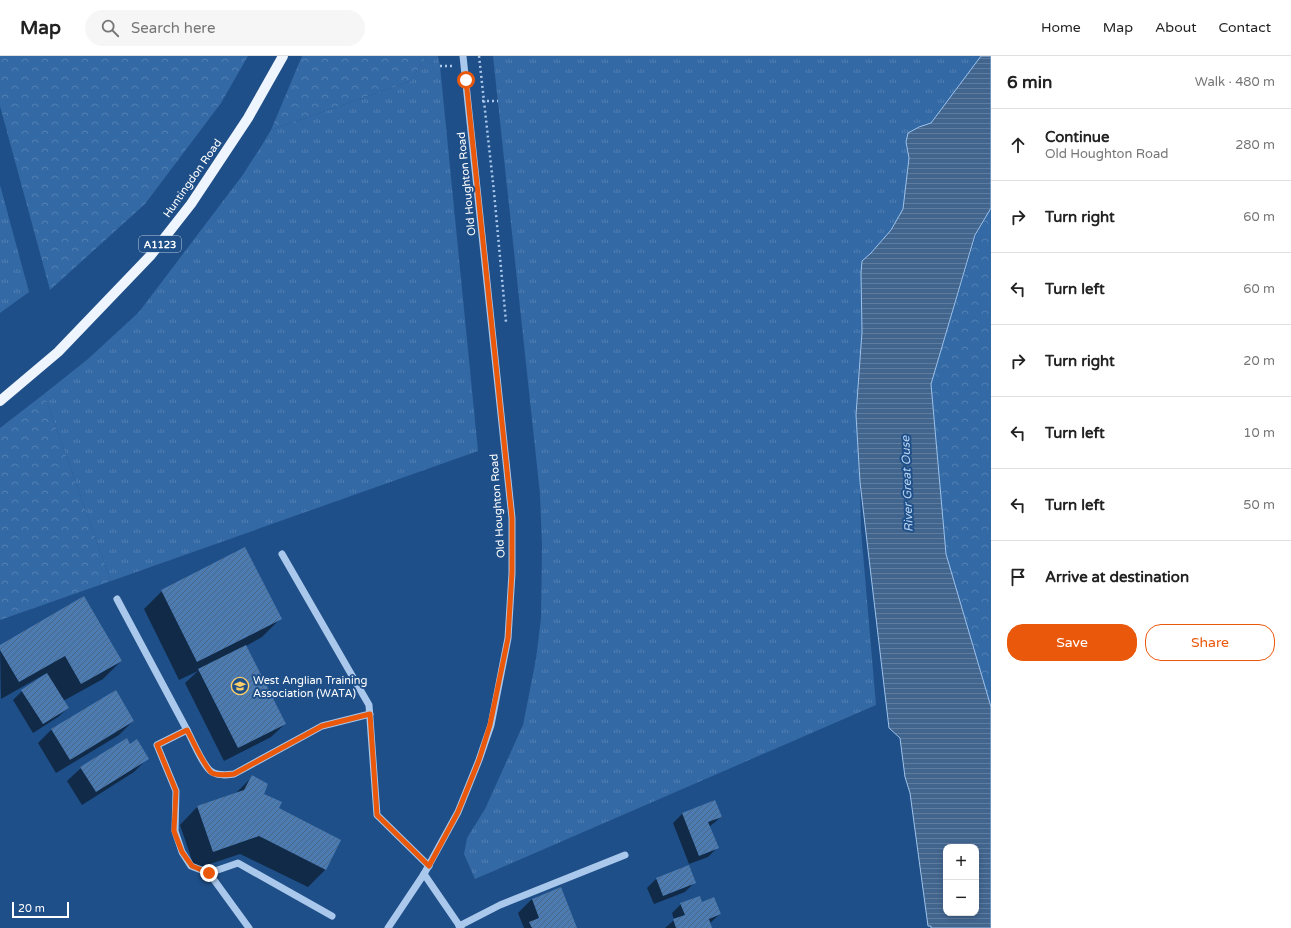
<!DOCTYPE html>
<html lang="en">
<head>
<meta charset="utf-8">
<style>
  :root { --surface:#fff; --page:#f6f6f6; --text:#222; --muted:#767676; --line:#e0e0e0; --accent:#ea580c }
  body { margin:0; font-family:"Varela Round",sans-serif; background:var(--page); color:var(--text) }
  .controls { position:absolute; right:12px; bottom:12px; display:grid; overflow:hidden; border-radius:8px; box-shadow:0 2px 6px #0003 }
  .controls button { width:36px; height:36px; display:grid; place-items:center; padding:0; border:0; border-bottom:1px solid var(--line); background:var(--surface); color:var(--text); font:20px sans-serif }
  .scale { position:absolute; left:12px; bottom:10px; width:57px; box-sizing:border-box; padding-left:4px; border:2px solid #fff; border-top:0; font-size:11px; line-height:14px; white-space:nowrap; color:#fff; -webkit-text-stroke:3px #1f4f88; paint-order:stroke }
  .stop { position:absolute; width:12px; height:12px; margin:-9px; border:3px solid #ea580c; border-radius:50%; background:#fff }
  .stop.end { background:#ea580c; border-color:#fff; box-shadow:0 1px 4px #0008 }
  .list { margin:0; padding:0; list-style:none }
  h2 { display:flex; justify-content:space-between; align-items:center; height:52px; margin:0; padding:0 16px; font-size:17px }
  h2 small { font-size:13px; font-weight:400; color:var(--muted) }
  .list li { display:grid; grid-template-columns:26px 1fr auto; gap:12px; align-items:center; box-sizing:border-box; height:72px; padding:0 16px; border-top:1px solid var(--line) }
  .list b { display:block; font-size:15px; white-space:nowrap }
  .list p { margin:0; font-size:13px; white-space:nowrap; color:var(--muted) }
  .list em { font-size:13px; font-style:normal; color:var(--muted) }
  .actions { display:flex; gap:8px; padding:12px 16px }
  .actions a { flex:1; padding:9px 0; border:1px solid var(--accent); border-radius:16px; text-align:center; font-size:14px; color:var(--accent) }
  .actions .main { background:var(--accent); color:#fff }
  .icon { flex:none; width:22px; height:22px; fill:none; stroke:currentColor; stroke-width:2; stroke-linecap:round; stroke-linejoin:round }
  .map { position:relative; flex:none; width:991px; height:872px; overflow:hidden }
  header { display:flex; align-items:center; gap:24px; box-sizing:border-box; height:56px; padding:0 20px; background:var(--surface); border-bottom:1px solid var(--line) }
  header strong { font-size:19px }
  nav { display:flex; gap:22px; margin-inline-start:auto; font-size:14px }
  .search { width:280px; height:36px; background:var(--page); display:flex; align-items:center; gap:10px; box-sizing:border-box; padding:0 14px; border-radius:22px; color:var(--muted); font-size:15px }
  main { display:flex }
  aside { flex:1; background:var(--surface) }
  .map>svg:first-child { display:block }
</style>
</head>
<body>
<header>
<strong>Map</strong>
<div class="search"><svg class="icon" aria-label="search" viewBox="0 0 24 24"><circle cx="10" cy="10" r="6"/><path d="M15 15l6 6"/></svg>Search here</div>
<nav><a>Home</a><a>Map</a><a>About</a><a>Contact</a></nav>
</header>
<main>
<div class="map">
<svg width="991" height="872" viewBox="0 0 991 872">
  <defs>
    <pattern id="grass-tufts" width="24" height="20" patternUnits="userSpaceOnUse"><rect width="24" height="20" fill="#3369a5"/><path d="M3 7l-1-3M5 7V3M7 7l1-3M15 17l-1-3M17 17v-4M19 17l1-3" fill="none" stroke="#5280b2"/></pattern>
    <pattern id="forest-crowns" width="20" height="18" patternUnits="userSpaceOnUse"><rect width="20" height="18" fill="#3369a5"/><path d="M2 6a3 3 0 1 1 6 0M12 15a3 3 0 1 1 6 0" fill="none" stroke="#5280b2"/></pattern>
    <pattern id="water-rules" width="6" height="5" patternUnits="userSpaceOnUse"><rect width="6" height="5" fill="#42658e"/><path d="M0 2.5h6" fill="none" stroke="#5e7c9f"/></pattern>
    <pattern id="building-hatch" width="6" height="6" patternUnits="userSpaceOnUse"><rect width="6" height="6" fill="#4c7bb2"/><path d="M-1 1l2-2M0 6l6-6M5 7l2-2" fill="none" stroke="#4c6684"/></pattern>
  </defs>
  <rect width="100%" height="100%" fill="#1f4f88"/>
  <g fill="url(#grass-tufts)">
    <polygon points="426,0 438,0 440,10 478,395 111,525 44,338 88,303 139,256 242,120 262,89 271,74 411,25"/>
    <polygon points="493,0 981,0 931,67 919,71 906,86 909,102 903,153 891,174 871,197 862,205 861,217 862,276 856,359 860,426 861,474 876,649 475,823 464,798 467,782 485,753 523,669 536,603 541,562 542,490 540,438"/>
    <polygon points="0,129 29,236 0,257"/>
  </g>
  <g fill="url(#forest-crowns)">
    <polygon points="0,0 248,0 221,47 145,148 50,234 0,50"/>
    <polygon points="302,0 426,0 411,25 271,74"/>
    <polygon points="991,152 991,651 946,498 931,328 976,179"/>
    <polygon points="44,338 111,525 0,564 0,372"/>
  </g>
  <path fill="url(#water-rules)" stroke="#9dc3ec" fill-rule="evenodd" d="M981,0H991V152L975,179L931,328L946,498L991,651V872H931V870H928L910,737L905,721L900,682L889,672L860,426L856,359L862,276L861,217L862,205L871,197L891,174L903,153L909,102L906,86L908,77L919,71L931,67ZM946,791H976V857H946Z"/>
  <g fill="#0007">
    <polygon points="162,535 280,563 262,581 246,590 285,668 271,681 224,705 185,627 198,615 179,624 144,553"/>
    <polygon points="0,590 121,605 103,623 63,645 68,652 58,661 33,677 13,644 22,635 46,619 45,618 1,643"/>
    <polygon points="133,665 119,679 56,717 38,687 52,673"/>
    <polygon points="129,689 148,702 134,716 82,749 67,725 81,712"/>
    <polygon points="252,721 262,738 326,813 308,831 240,798 195,813 180,769 198,750 235,738"/>
    <polygon points="714,746 721,761 709,771 717,792 708,801 689,808 673,767 682,758"/>
    <polygon points="656,823 694,827 685,836 654,848 647,832"/>
    <polygon points="560,832 576,872 524,872 518,857 532,843"/>
    <polygon points="701,847 720,858 710,867 711,872 665,872 674,864 672,857 681,848"/>
  </g>
  <g fill="url(#building-hatch)">
    <polygon points="245,491 282,563 197,606 161,534"/>
    <polygon points="84,540 122,605 81,628 65,600 19,626 0,594 0,589"/>
    <polygon points="246,589 286,668 238,692 198,613"/>
    <polygon points="47,617 69,652 43,668 21,634"/>
    <polygon points="116,634 134,665 70,704 51,673"/>
    <polygon points="127,682 130,688 137,683 149,703 96,736 80,711"/>
    <polygon points="252,719 268,728 264,738 282,746 279,752 341,784 326,814 259,780 213,796 197,750 244,734"/>
    <polygon points="715,744 722,761 708,766 719,792 699,800 682,757"/>
    <polygon points="689,809 696,827 663,840 656,822"/>
    <polygon points="561,831 577,872 532,872 529,866 539,862 532,843"/>
    <polygon points="700,840 702,846 714,841 721,858 709,863 712,872 676,872 673,863 685,859 680,847"/>
  </g>
  <g fill="none" stroke-linecap="round" stroke-linejoin="round">
    <g stroke="#aac8eb" stroke-width="2.5" stroke-dasharray="2 3" stroke-linecap="butt">
      <polyline points="479,0 494,136 506,266"/>
      <polyline points="440,10 452,10"/>
      <polyline points="482,45 498,45"/>
    </g>
    <g stroke="#aac8eb" stroke-width="7">
      <polyline points="282,498 369,649 377,759 429,810"/>
      <polyline points="117,543 187,674 157,689 176,735 175,775 182,796 191,810 209,817 249,872"/>
      <path d="M187,674C192,683 204,712 212,716C219,720 227,719 234,718L322,670L370,658"/>
      <polyline points="209,817 238,807 332,860"/>
      <polyline points="424,818 461,872"/>
      <polyline points="459,870 500,849 625,799"/>
      <polyline points="388,872 424,818 458,756 479,704 491,669 508,582 512,517 512,462 463,0"/>
    </g>
    <polyline stroke="#eef5fe" stroke-width="10" points="0,345 58,296 151,199 191,148 248,62 283,0"/>
  </g>
  <g fill="none" stroke-linecap="round" stroke-linejoin="round">
    <path stroke="#ea580c" stroke-width="5" d="M209,817L192,810L182,796L174,775L176,735L157,689L187,674C192,683 205,712 212,717C219,720 227,719 234,718L322,670L370,658L377,759L429,810L458,756L479,704L490,669L508,582L512,516V462L466,24"/>
  </g>
  <defs>
    <symbol id="university-ring" viewBox="-11 -11 22 22"><circle r="9.5" fill="#1f4f88" stroke="#f9cd6a" stroke-width="1.5"/><path d="M0-5L7-2L0 1L-7-2ZM-4 1L0 2.5L4 1V4Q0 6-4 4Z" fill="#f9cd6a"/></symbol>
  </defs>
  <g fill-rule="evenodd">
    <use href="#university-ring" x="230" y="620" width="20" height="20"/>
  </g>
  <g text-anchor="middle" stroke-width="4" stroke-linejoin="round" paint-order="stroke">
    <rect fill="#1f4f88" stroke="#bccadb" stroke-width="1" x="139" y="180" width="42" height="16" rx="3"/>
    <g font-size="10" font-weight="bold" fill="#fff">
      <text x="160" y="192">A1123</text>
    </g>
    <g font-size="11" fill="#fff" stroke="#1f4f88">
      <text transform="translate(192 122) rotate(-55)" y="4">Huntingdon Road</text>
      <text transform="translate(466 128) rotate(-96)" y="4">Old Houghton Road</text>
      <text transform="translate(497 450) rotate(-94)" y="4">Old Houghton Road</text>
    </g>
    <g font-size="11" fill="#fff" stroke="#1f4f88" text-anchor="start">
      <text x="253" y="628">West Anglian Training<tspan x="253" dy="13">Association (WATA)</tspan></text>
    </g>
    <g font-size="12" font-style="italic" fill="#b5d2f2" stroke="#1f4f88">
      <text transform="translate(907 428) rotate(-92)" y="4">River Great Ouse</text>
    </g>
  </g>
</svg>
<div class="controls">
<button>+</button>
<button>−</button>
</div>
<div class="scale">20 m</div>
<div class="stop" style="left:466px;top:24px"></div>
<div class="stop end" style="left:209px;top:817px"></div>
</div>
<aside>
<h2>6 min<small>Walk · 480 m</small></h2>
<ul class="list">
<li><svg class="icon" aria-label="ahead" viewBox="0 0 24 24"><path d="M12 20V5M6 11l6-6 6 6"/></svg><div><b>Continue</b><p>Old Houghton Road</p></div><em>280 m</em></li>
<li><svg class="icon" aria-label="right" viewBox="0 0 24 24"><path d="M7 20v-9h11M14 6l5 5-5 5"/></svg><div><b>Turn right</b></div><em>60 m</em></li>
<li><svg class="icon" aria-label="left" viewBox="0 0 24 24"><path d="M17 20v-9H6M10 6l-5 5 5 5"/></svg><div><b>Turn left</b></div><em>60 m</em></li>
<li><svg class="icon" aria-label="right" viewBox="0 0 24 24"><path d="M7 20v-9h11M14 6l5 5-5 5"/></svg><div><b>Turn right</b></div><em>20 m</em></li>
<li><svg class="icon" aria-label="left" viewBox="0 0 24 24"><path d="M17 20v-9H6M10 6l-5 5 5 5"/></svg><div><b>Turn left</b></div><em>10 m</em></li>
<li><svg class="icon" aria-label="left" viewBox="0 0 24 24"><path d="M17 20v-9H6M10 6l-5 5 5 5"/></svg><div><b>Turn left</b></div><em>50 m</em></li>
<li><svg class="icon" aria-label="arrive" viewBox="0 0 24 24"><path d="M6 21V4h12l-3 4 3 4H6"/></svg><div><b>Arrive at destination</b></div></li>
</ul>
<div class="actions"><a class="main">Save</a><a>Share</a></div>
</aside>
</main>
</body>
</html>
